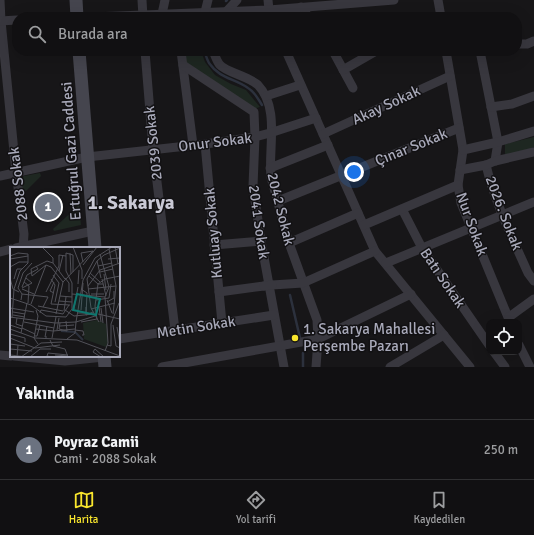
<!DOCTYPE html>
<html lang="tr">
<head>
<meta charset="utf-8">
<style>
  :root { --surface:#111012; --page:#1e1e20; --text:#f1f3f6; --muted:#9c9d9f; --line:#303032; --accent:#f9e62d }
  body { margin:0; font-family:Signika,sans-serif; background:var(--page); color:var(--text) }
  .controls { position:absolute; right:12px; bottom:12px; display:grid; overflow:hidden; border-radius:8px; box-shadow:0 4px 16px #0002 }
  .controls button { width:36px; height:36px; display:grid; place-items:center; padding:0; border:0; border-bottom:1px solid var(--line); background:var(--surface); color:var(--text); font:20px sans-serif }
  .you { position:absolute; left:354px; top:172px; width:14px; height:14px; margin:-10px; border:3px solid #fff; border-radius:50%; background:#1a73e8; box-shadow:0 0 0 6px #1a73e833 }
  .badge { display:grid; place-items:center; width:26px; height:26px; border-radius:50%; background:var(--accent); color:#fff; font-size:13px; font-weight:700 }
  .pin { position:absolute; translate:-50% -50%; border:2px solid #fff; box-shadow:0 1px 4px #0006 }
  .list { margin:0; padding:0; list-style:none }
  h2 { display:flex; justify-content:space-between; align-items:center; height:52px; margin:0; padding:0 16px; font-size:17px }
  h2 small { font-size:13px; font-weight:400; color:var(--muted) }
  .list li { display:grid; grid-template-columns:26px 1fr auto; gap:12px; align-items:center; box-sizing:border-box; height:60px; padding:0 16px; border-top:1px solid var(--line) }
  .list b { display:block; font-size:15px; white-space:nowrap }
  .list p { margin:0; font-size:13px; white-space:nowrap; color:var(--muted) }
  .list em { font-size:13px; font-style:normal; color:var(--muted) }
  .icon { flex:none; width:22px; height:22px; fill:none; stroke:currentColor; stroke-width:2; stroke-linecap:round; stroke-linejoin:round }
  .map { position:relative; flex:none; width:534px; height:367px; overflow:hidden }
  .search { position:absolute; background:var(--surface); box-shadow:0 4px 16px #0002; left:12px; right:12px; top:12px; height:44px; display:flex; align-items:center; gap:10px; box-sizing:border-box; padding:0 14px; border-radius:16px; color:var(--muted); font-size:15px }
  .sheet { height:112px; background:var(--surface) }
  nav { display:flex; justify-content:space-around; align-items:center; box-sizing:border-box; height:56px; border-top:1px solid var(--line); background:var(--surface); font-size:11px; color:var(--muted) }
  nav a { display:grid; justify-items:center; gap:2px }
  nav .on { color:var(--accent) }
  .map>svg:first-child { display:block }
</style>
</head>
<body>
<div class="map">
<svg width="534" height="367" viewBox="0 0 534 367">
  <rect width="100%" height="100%" fill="#171618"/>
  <g fill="#1e2721">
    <polygon points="185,51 201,51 205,62 215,75 231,84 246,90 260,107 253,109 186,63"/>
    <polygon points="534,137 534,147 526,151 505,156 505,144"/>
    <polygon points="40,173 41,176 23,194 21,179 24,176"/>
    <polygon points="79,205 81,225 54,231 53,229"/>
  </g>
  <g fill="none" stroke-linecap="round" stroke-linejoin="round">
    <g stroke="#2c313d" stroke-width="2.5">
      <polyline points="226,1 227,0"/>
      <path d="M205,51C205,55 207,59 209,63C220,79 234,78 248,88C255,92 258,99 262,105"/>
      <polyline points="290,295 300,338"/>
      <polyline points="303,353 303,367"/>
    </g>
    <g stroke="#38373e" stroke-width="9">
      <polyline points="0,0 1,21 16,172 24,234 23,248"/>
      <polyline points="142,0 143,17"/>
      <polyline points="268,0 269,10 272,17"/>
      <polyline points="438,0 441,17"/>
      <polyline points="301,7 309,17"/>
      <polyline points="226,12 237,0"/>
      <polyline points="162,14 165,0"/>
      <polyline points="93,17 269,10 394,0"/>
      <polyline points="207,17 205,12 208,0"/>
      <polyline points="0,21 17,20"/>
      <polyline points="517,44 527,44 534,41"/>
      <polyline points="145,51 153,149 175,330"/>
      <polyline points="181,51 193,145"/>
      <path d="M213,51C215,55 217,62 220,65C226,72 250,77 258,85C280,108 268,148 271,177L289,243L317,320L318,339L316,367"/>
      <polyline points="286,51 375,251 470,367"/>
      <polyline points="333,51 353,88"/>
      <polyline points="446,51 463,150 458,185 461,203 510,322"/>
      <polyline points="480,51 498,142 495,161"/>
      <polyline points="183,65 254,112 255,137 253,186 261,241 284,367"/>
      <polyline points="343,70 376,51"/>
      <polyline points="266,96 300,85"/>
      <polyline points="491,107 512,104 534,96"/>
      <polyline points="323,134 450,76"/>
      <polyline points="205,144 222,323"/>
      <polyline points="463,150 498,142 534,131"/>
      <path d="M486,165C495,203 512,237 528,273L534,281"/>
      <polyline points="270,168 328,145"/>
      <polyline points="460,170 486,165 495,161 534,152"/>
      <polyline points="0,176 87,157 205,144 255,137 270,133 316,118"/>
      <polyline points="278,201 459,128"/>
      <polyline points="402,209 422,248 489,345"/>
      <polyline points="364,225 458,185"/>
      <polyline points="289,243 358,213"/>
      <polyline points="214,245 261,241"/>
      <polyline points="16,248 93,231"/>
      <polyline points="0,252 11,249"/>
      <polyline points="386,263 534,202"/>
      <polyline points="272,285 303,283 375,251"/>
      <polyline points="219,292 264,286"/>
      <polyline points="509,317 534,299"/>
      <polyline points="119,339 274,315"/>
      <polyline points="519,345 530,367"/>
      <polyline points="494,352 505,367"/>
      <polyline points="0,355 11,356"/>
      <polyline points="14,356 65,361 104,357"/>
      <polyline points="162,367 318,339 411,294"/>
      <polyline points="390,367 444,335"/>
    </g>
    <g stroke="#45454e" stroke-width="13">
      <polyline points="76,0 77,17"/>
      <polyline points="79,51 95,248"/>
      <polyline points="104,356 105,367"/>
    </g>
    <polyline stroke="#38373e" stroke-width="9" points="264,286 272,285"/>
  </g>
  <circle fill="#f9e62d" stroke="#121113" stroke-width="1.5" cx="295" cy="338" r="4"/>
  <g text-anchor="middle" stroke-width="3" stroke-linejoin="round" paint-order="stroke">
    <g font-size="15" fill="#a8a9b9" stroke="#121113">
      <text transform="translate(386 105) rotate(-25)" y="5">Akay Sokak</text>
      <text transform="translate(215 142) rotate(-7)" y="5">Onur Sokak</text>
      <text transform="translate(153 143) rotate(-96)" y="5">2039 Sokak</text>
      <text transform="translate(411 147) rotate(-22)" y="5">Çınar Sokak</text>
      <text transform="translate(71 151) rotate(-94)" y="5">Ertuğrul Gazi Caddesi</text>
      <text transform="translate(18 184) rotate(-97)" y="5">2088 Sokak</text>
      <text transform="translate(281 209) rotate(76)" y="5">2042 Sokak</text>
      <text transform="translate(504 213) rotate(69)" y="5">2026. Sokak</text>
      <text transform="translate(259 222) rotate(82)" y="5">2041 Sokak</text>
      <text transform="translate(472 224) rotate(70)" y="5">Nur Sokak</text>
      <text transform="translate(213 233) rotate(-95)" y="5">Kutluay Sokak</text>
      <text transform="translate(443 278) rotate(56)" y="5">Batı Sokak</text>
      <text transform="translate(196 327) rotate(-9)" y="5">Metin Sokak</text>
    </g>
    <g font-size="15" fill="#a8a9b9" stroke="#121113" text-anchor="start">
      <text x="303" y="334">1. Sakarya Mahallesi<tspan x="303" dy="17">Perşembe Pazarı</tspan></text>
    </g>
    <g font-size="19" font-weight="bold" fill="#c9c9d5" stroke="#121113">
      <text x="131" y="209">1. Sakarya</text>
    </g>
  </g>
  <g transform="translate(10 247)">
    <rect width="110" height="110" fill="#171618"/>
    <path d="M87,73L96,77L98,94L96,100L74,92L73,76Z" fill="#1e2721"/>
    <path fill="none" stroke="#2c313d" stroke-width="2" d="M51,84L65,85L73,93"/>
    <path fill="none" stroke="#515158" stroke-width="1" d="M32,0L43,11V16M63,0L72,23V32M105,0L108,17M99,2L106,39L103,67M60,6L61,27M90,7L99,40L95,50M0,9L8,6L18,7M0,12L18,9M98,12L110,11M73,15L71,6L83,4M36,18L22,29L21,22L37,14L43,16L55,32M36,18L41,20L53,35M73,18L87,0M88,19L102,16M0,20L9,15H18M49,24L53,8M90,25L103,22M80,26L90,35M94,27L96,43M43,28L49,36L45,55M79,29L88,37H93M0,31L3,42L9,45M55,31L59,36V45M91,31L87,14L94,8L110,1M4,32L7,22H12M77,32L81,61L89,75M77,32L87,14M92,32L96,49M14,35L19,39L18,56M53,35L83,4M62,36L56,24V6L63,8V25M68,37L69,23M78,39L90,23L110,16M12,40L17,28L28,22L26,19M12,41L22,36L16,31M12,42L24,47M71,42L77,46L76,68L83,65M78,42L106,39M36,45L49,19V8L56,9M44,46L40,44L44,35M12,47L8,41L13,26L22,16M62,47L95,50M81,47H94M50,49L62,50M95,50L98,96L95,104M0,51L21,58L36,69L56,70L62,62V36M11,53L12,47L38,50L33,60L28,59M86,53L99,51L101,37M97,53L102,66M49,54L62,55M97,55L104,51V44M21,57L36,18M41,57L45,38L41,32M41,57L60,58M33,60L53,64M89,60L91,75M0,61L24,65M91,61L93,76M64,62L68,40M81,62L105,56M26,63L28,69L24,91L28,97M55,63L64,69L84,67M71,63L73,36M54,64L56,50M3,65L15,67M30,66L31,63L53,67L59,58M67,66H76V60M46,67L53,35M88,67L110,72M3,68L15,70M0,70L45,76L66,75L73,33L85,11L102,0M2,71L4,42L10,24L18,16V7M7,71L6,77L12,79M14,75L44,81M71,75L87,72L85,59L88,37L95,32L110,29M50,76L49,82L57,84L56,74M0,78L12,82M103,78L106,99L110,101M37,79L35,90H37M50,79L64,78M107,80L110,97M12,81L25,87M0,82L25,91L67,93L110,109M26,82L43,84L65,82M47,83L49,71M65,83L73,84L74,88H72M11,86L17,56M0,87L15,91V95M25,89H27L30,78M0,91L25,101M42,91L46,70M57,92L65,86L66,75L85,69M40,93L43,99L55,102L58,110M31,96L52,95M0,97L15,99M97,98L101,99V77L109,56M25,101L50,98M0,102L22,104M0,108L18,110M45,108L58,109M7,110L8,98M11,110L31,96M20,110L30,102H41M42,110L37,109L38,106L58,108M91,110L83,105L85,102L94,110"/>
    <path fill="#0f766e" fill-opacity="0.15" stroke="#0f766e" stroke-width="2" d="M67,47L90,52L86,68L63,63Z"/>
    <rect width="110" height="110" fill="none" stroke="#a8a9b9" stroke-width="2"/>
  </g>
</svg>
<div class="controls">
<button><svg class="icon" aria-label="locate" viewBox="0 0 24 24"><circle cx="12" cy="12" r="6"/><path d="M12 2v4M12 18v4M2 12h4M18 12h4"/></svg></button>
</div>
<div class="you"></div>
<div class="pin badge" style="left:48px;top:207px;background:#6b7280">1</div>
<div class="search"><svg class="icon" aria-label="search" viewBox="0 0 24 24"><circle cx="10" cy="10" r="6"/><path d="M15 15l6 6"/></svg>Burada ara</div>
</div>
<section class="sheet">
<h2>Yakında<small></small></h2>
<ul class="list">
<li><span class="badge" style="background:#6b7280">1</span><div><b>Poyraz Camii</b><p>Cami · 2088 Sokak</p></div><em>250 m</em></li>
</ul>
</section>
<nav>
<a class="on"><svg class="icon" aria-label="map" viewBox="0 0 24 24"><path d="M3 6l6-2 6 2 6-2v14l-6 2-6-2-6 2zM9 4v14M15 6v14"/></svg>Harita</a>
<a><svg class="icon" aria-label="directions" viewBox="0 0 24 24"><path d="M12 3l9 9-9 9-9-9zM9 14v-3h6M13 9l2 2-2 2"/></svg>Yol tarifi</a>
<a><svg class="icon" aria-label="saved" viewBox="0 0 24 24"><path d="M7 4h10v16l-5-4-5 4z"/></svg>Kaydedilen</a>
</nav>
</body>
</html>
